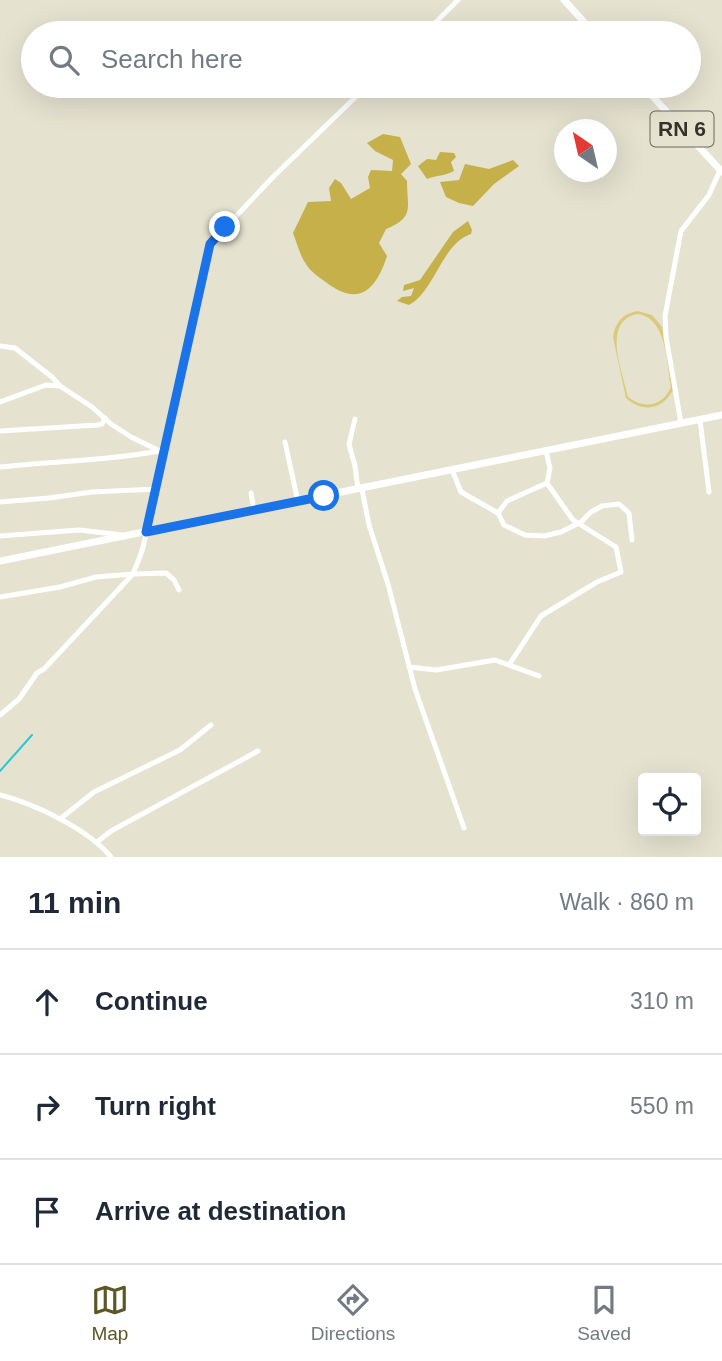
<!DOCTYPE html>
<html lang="en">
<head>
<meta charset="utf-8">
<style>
  :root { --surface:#fff; --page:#f2f2f3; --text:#1f2937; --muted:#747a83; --line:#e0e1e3; --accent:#5c5724 }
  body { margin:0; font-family:Helvetica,sans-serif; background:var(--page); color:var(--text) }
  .controls { position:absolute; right:21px; bottom:21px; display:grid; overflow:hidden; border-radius:7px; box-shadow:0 7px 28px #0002 }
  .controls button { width:63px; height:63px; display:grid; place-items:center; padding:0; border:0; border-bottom:2px solid var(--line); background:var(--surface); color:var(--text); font:35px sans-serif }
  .compass { position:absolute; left:554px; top:119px; width:63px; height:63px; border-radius:50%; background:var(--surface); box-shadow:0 7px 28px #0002; rotate:326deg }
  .stop { position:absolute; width:21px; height:21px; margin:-16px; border:5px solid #1a73e8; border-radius:50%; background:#fff }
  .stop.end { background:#1a73e8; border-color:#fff; box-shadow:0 2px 7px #0008 }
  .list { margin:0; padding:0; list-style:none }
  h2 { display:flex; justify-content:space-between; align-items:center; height:91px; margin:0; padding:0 28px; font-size:30px }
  h2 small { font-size:23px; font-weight:400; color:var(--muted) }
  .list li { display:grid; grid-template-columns:46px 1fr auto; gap:21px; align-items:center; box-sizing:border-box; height:105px; padding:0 28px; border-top:2px solid var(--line) }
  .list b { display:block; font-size:26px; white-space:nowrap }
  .list em { font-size:23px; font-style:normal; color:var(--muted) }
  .icon { flex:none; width:38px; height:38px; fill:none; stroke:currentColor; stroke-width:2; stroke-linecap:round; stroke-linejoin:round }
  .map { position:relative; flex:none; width:722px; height:857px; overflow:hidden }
  .search { position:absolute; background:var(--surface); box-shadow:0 7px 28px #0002; left:21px; right:21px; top:21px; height:77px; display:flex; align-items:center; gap:18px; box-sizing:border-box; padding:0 24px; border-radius:38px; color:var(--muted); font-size:26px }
  .sheet { height:406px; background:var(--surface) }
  nav { display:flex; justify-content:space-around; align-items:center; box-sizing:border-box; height:98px; border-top:2px solid var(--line); background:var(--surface); font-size:19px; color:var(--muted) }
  nav a { display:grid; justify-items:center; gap:4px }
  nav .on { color:var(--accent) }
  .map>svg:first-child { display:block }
</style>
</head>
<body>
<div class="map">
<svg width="722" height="857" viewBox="0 0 722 857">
  <rect width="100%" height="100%" fill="#e5e2d0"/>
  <path fill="#dbca7b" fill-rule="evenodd" d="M637,311L652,315L662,327L674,388C664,409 644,414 626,398L613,337C615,323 622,314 637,311ZM637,314C667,317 667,364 671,387C663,406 644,410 628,397C623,372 601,322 637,314Z"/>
  <g fill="#c5b04a">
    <path d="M383,134L400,137L411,164L401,174L407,181C407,208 415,217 386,229L379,243L387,256C376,290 359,307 327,283C320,278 311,272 306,264C300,256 297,243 293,233L308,202L331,201L329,188L335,179L341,183L351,199L370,188L368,177L371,170L392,171L393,160L375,151L367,143Z"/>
    <path d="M440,152L454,153L456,157L451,162L454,171C445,176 437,175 427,179L418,166L427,159L436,160Z"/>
    <polygon points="513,160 519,166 494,184 473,206 459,203 446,197 440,182 459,180 465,164 489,169"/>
    <path d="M468,221L472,230L471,234C442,243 435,291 409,305L397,301L402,297L411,296L414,288L403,291L404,285L420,280L453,232Z"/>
  </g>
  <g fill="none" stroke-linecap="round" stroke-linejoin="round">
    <polyline stroke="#27c8d7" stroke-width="2" points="0,771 32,735"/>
    <g stroke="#fff" stroke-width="5">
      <polyline points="425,33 458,0"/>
      <polyline points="0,346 15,348 52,377 60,386 92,407 111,424 131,437 164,453"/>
      <polyline points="0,402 46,385 60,386"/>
      <polyline points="355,419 349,444 355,466 358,489"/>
      <polyline points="700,420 709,492"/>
      <polyline points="681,423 666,337 665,316 681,231 709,195 720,170"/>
      <polyline points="0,431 97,425 102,424 105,418"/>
      <polyline points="285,442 298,502"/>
      <path d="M0,467C53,461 107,461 159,451"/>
      <polyline points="452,470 461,492 498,513 504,525 525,535 544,536 561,532 581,522 591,512 602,506 619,504 629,513 632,540"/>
      <polyline points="362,489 369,525 388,584 415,689 464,828"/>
      <polyline points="251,493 254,510"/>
      <polyline points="0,502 49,498 92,492 157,489"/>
      <polyline points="498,513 507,501 547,483"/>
      <polyline points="0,536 79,530 123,535"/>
      <polyline points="0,597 60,587 96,577 133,574 142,551 159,480 210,244 273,177 367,86"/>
      <polyline points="509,665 541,616 597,582 621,572 616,547 573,520 549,486 547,483 550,468 546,451"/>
      <polyline points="409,667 436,670 495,660 539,676"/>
      <polyline points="0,715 19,699 37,673 44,669 133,574 166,573 174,580 179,590"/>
      <path d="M0,795C35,804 88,829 111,857"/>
      <polyline points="60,819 94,792 180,750 211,725"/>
      <polyline points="97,842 111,831 258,751"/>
    </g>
    <g stroke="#fff" stroke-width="7">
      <polyline points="564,0 594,33"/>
      <polyline points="643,86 722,172"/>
      <polyline points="0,561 722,415"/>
    </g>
  </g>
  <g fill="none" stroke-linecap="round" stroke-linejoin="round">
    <polyline stroke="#1a73e8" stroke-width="9" points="225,227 210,244 146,532 324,496"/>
  </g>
  <g text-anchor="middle" stroke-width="5" stroke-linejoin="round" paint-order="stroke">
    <rect fill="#e5e2d0" stroke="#68675c" stroke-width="2" x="650.5" y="111.5" width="63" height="35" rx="5"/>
    <g font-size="21" font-weight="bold" fill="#33322b">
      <text x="682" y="136">RN 6</text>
    </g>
  </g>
</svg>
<div class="controls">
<button><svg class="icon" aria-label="locate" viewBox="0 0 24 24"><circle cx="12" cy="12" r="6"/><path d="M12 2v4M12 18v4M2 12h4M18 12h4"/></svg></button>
</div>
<svg class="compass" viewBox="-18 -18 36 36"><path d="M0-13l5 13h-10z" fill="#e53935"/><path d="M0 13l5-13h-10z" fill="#747a83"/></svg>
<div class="stop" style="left:324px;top:496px"></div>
<div class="stop end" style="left:225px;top:227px"></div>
<div class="search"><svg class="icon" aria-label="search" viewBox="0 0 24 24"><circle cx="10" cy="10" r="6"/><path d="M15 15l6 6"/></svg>Search here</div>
</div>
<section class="sheet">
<h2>11 min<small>Walk · 860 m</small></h2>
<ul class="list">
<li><svg class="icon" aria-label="ahead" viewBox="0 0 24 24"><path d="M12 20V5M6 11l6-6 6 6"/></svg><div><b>Continue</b></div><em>310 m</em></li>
<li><svg class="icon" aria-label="right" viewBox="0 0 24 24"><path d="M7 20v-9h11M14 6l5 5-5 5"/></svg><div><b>Turn right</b></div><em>550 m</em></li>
<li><svg class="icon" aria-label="arrive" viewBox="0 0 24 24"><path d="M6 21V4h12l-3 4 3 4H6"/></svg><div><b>Arrive at destination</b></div></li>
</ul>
</section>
<nav>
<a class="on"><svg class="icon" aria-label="map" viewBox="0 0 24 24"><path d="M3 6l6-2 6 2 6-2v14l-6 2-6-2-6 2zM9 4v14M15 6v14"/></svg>Map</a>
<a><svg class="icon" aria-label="directions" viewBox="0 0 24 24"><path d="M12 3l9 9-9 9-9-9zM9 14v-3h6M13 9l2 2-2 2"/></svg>Directions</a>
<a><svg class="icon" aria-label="saved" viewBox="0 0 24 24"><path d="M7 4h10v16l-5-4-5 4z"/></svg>Saved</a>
</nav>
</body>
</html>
